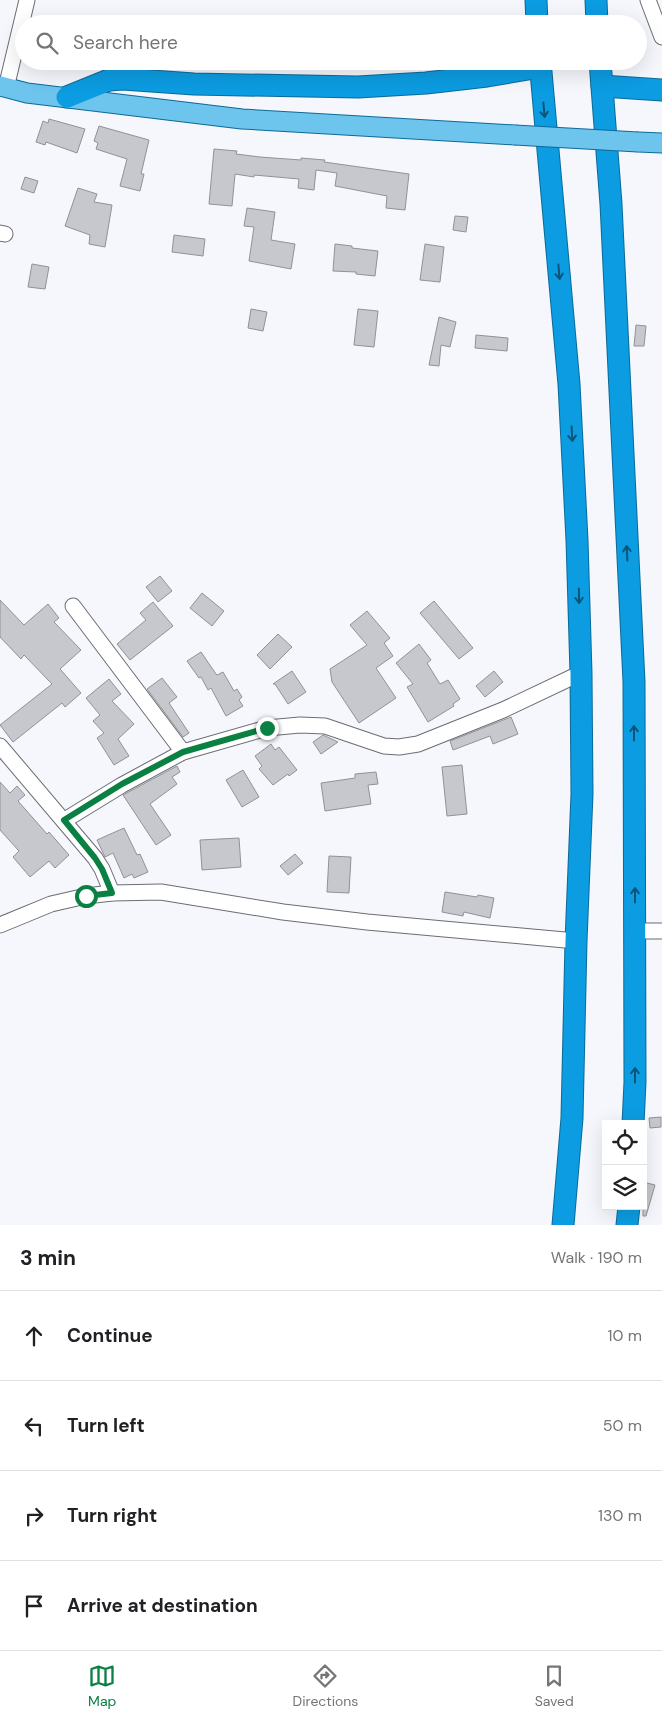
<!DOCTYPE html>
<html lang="en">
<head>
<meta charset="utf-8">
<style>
  :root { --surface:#fff; --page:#f2f2f2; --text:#202124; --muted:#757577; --line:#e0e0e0; --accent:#0b8043 }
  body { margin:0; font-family:"DM Sans",sans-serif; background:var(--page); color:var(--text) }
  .controls { position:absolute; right:15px; bottom:15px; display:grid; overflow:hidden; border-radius:0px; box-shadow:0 5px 20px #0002 }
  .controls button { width:45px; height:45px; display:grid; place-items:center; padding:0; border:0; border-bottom:1px solid var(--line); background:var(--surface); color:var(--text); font:25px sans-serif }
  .stop { position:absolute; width:15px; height:15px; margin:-11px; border:4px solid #0b8043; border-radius:50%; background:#fff }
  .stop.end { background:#0b8043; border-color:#fff; box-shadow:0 1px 5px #0008 }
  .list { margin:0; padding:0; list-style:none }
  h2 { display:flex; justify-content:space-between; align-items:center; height:65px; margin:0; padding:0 20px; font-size:21px }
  h2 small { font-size:16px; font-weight:400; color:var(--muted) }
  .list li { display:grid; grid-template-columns:32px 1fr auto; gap:15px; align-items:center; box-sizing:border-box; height:90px; padding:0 20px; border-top:1px solid var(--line) }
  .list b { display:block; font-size:19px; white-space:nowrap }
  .list em { font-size:16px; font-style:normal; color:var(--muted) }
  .icon { flex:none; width:28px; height:28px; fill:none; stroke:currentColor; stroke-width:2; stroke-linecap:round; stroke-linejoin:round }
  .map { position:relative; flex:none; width:662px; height:1225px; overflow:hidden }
  .search { position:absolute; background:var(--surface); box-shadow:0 5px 20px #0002; left:15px; right:15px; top:15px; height:55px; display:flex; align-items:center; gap:12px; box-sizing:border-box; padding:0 18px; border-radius:28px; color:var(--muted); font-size:19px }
  .sheet { height:425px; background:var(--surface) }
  nav { display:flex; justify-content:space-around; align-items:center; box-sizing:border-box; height:70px; border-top:1px solid var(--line); background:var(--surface); font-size:14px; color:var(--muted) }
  nav a { display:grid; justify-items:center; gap:2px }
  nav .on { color:var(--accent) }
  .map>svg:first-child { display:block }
</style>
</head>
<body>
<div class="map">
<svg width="662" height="1225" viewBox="0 0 662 1225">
  <rect width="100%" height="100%" fill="#f5f7fd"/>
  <g fill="#c6c8cd" stroke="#909297">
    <polygon points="49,119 85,129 77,153 46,142 45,145 36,142 43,121 48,123"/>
    <polygon points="99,126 149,140 141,174 144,174 140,191 120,186 127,159 96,149 98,143 94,141"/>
    <polygon points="214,149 237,151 236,154 260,157 301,160 301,158 325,160 324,162 409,174 405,210 386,208 387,196 335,186 337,173 316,170 314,190 298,188 299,179 254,175 254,177 235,174 232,206 209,204"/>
    <polygon points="25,177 38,181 34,193 21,189"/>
    <polygon points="78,188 97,194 94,202 112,205 105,247 89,244 90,235 65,226"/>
    <polygon points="247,208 275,212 271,240 295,244 291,269 249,261 254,227 244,226"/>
    <polygon points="455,216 468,217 466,232 453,230"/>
    <polygon points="174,235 205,239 203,256 172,252"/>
    <polygon points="335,244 352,246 352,248 378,251 375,276 356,274 356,272 333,271"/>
    <polygon points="425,244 444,247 440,282 420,280"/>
    <polygon points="32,264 49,267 45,289 28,287"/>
    <polygon points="251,309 267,312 263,331 248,328"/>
    <polygon points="358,309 378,311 374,347 354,345"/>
    <polygon points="439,317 456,322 450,347 441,345 439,366 429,365"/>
    <polygon points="636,325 646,326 644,346 634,346"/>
    <polygon points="476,335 508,338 507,351 475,348"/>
    <polygon points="160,576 172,591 158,602 146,587"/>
    <polygon points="202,593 224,611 212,626 190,608"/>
    <polygon points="0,600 24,625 48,604 59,618 54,622 81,650 60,669 81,693 65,707 62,703 13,742 0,725 52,684 24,655 21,659 0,637"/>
    <polygon points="434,601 473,648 459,659 420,613"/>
    <polygon points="153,602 173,626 130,660 117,644 146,620 140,613"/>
    <polygon points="367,611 390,638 384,643 393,656 376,668 396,698 359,723 332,682 330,669 367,645 350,625"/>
    <polygon points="278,634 292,647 270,669 257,655"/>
    <polygon points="419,644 431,660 427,663 440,684 448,680 460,699 453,704 454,706 428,722 407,687 413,684 396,663"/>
    <polygon points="201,652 216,674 217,675 223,672 234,691 237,689 242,697 239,700 243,706 226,716 211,688 208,690 201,677 199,678 187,661"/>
    <polygon points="292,671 306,692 288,704 275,684 273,684"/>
    <polygon points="494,671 503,682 485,697 476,686"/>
    <polygon points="162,678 177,697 169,703 189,733 183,737 147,689"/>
    <polygon points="109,679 121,694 112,701 134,724 118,739 129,756 114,765 97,738 104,733 93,721 100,715 86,698"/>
    <polygon points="511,717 518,734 493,744 490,736 453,750 450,741"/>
    <polygon points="323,735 338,742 321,754 313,742"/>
    <polygon points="271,744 275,750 279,747 297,770 289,776 288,774 273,785 259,769 262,766 255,756"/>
    <polygon points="462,765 467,814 447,816 442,767"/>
    <polygon points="177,766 180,772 172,777 177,784 150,804 171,835 156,845 123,795"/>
    <polygon points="243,770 259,797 242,807 226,780"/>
    <polygon points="376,772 378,784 368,785 371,804 325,811 321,783 355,778 355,774"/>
    <polygon points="0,782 10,793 17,786 25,795 18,801 47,834 49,832 69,855 55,868 49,861 30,877 13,857 19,851 0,830"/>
    <polygon points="124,828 137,855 140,854 148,872 134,878 132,874 124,878 113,853 105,857 97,840"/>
    <polygon points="239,838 241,867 202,870 200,840"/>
    <polygon points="295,854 303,863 288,875 280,866"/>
    <polygon points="329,856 351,857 349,893 327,892"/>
    <polygon points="445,892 477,897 478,895 494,898 490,918 464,912 463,916 442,912"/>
    <polygon points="661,1117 661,1127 650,1128 649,1118"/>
    <polygon points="643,1182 655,1185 646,1216 643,1216"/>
  </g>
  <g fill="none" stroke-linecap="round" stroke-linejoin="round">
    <defs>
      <g id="minor">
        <polyline points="648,0 662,37"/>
        <polyline points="6,88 27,0"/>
        <polyline points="0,233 5,234"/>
        <polyline points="73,606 183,752"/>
        <polyline points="0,746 95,858 102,869 112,893"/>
        <polyline points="65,820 122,785 183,752 267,728 300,725 325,726 384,746 399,747 418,744 503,710 581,673"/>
        <polyline points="0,925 51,904 86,896 112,893 161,892 283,912 367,922 576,941"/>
        <polyline points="636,931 662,931"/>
      </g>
      <g id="major">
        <polyline points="0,86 27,93 242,119 515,135"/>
        <polyline points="638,142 662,143"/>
      </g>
      <g id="highway">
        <polyline points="536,0 537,24"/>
        <polyline points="596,0 597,24"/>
        <polyline points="540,61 569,384 577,540 581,673 582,794 576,941 572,1118 563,1225"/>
        <polyline points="600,61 611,204 634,682 635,1082 633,1124"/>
        <polyline points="602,86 662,90"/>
        <polyline points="67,97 109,80 123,79 194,84 358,87 426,83 487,76 540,67"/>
        <polyline points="627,1225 629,1206"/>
      </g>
    </defs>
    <use href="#minor" stroke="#6b6d72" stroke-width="17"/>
    <use href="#major" stroke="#0c6a98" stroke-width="21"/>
    <use href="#highway" stroke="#0c6a98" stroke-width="23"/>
    <use href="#minor" stroke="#fff" stroke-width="15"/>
    <use href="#major" stroke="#6dc4ed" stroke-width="19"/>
    <use href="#highway" stroke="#0c9ce1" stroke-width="21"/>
    <defs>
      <polyline id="major-bridge" points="515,135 638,142"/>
    </defs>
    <use href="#major-bridge" stroke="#0c6a98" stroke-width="21" stroke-linecap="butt"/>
    <use href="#major-bridge" stroke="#6dc4ed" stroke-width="19"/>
  </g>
  <defs><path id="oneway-shaft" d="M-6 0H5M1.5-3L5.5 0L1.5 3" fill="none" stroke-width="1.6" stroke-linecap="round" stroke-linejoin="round" transform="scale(1.25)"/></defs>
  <g stroke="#0c5578">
    <use href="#oneway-shaft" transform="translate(544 110) rotate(85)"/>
    <use href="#oneway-shaft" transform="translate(559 272) rotate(85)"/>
    <use href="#oneway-shaft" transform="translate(572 434) rotate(87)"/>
    <use href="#oneway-shaft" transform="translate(627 553) rotate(-93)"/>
    <use href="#oneway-shaft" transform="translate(579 596) rotate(89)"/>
    <use href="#oneway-shaft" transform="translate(634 733) rotate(-90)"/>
    <use href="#oneway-shaft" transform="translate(635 895) rotate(-90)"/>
    <use href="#oneway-shaft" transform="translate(635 1075) rotate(-90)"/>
  </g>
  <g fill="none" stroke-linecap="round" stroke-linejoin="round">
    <polyline stroke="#0b8043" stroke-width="6" points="86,896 112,893 102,869 95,858 64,820 122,784 183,752 267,728"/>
  </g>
</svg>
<div class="controls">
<button><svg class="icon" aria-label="locate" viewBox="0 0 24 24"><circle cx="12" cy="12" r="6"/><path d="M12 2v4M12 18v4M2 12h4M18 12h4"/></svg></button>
<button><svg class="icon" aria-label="layers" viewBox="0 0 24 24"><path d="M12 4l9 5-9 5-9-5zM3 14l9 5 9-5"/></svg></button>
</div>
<div class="stop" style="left:86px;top:896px"></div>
<div class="stop end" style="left:267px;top:728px"></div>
<div class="search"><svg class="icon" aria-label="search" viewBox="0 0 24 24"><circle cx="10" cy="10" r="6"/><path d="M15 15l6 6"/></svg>Search here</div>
</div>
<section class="sheet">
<h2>3 min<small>Walk · 190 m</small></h2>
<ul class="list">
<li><svg class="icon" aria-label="ahead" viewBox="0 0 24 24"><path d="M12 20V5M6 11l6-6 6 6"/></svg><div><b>Continue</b></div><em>10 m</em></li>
<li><svg class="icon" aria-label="left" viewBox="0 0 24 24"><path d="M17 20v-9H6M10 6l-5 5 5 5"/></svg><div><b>Turn left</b></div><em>50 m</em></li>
<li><svg class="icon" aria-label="right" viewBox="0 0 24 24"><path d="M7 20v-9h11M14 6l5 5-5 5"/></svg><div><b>Turn right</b></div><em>130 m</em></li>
<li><svg class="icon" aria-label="arrive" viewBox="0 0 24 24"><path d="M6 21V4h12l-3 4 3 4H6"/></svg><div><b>Arrive at destination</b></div></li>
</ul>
</section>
<nav>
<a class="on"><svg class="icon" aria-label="map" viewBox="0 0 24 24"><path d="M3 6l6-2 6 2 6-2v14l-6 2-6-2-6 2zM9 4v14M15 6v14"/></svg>Map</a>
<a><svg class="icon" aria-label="directions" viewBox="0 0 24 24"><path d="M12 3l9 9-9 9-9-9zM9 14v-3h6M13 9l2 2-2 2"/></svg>Directions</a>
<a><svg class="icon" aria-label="saved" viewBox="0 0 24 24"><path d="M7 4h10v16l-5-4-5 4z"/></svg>Saved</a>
</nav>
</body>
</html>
